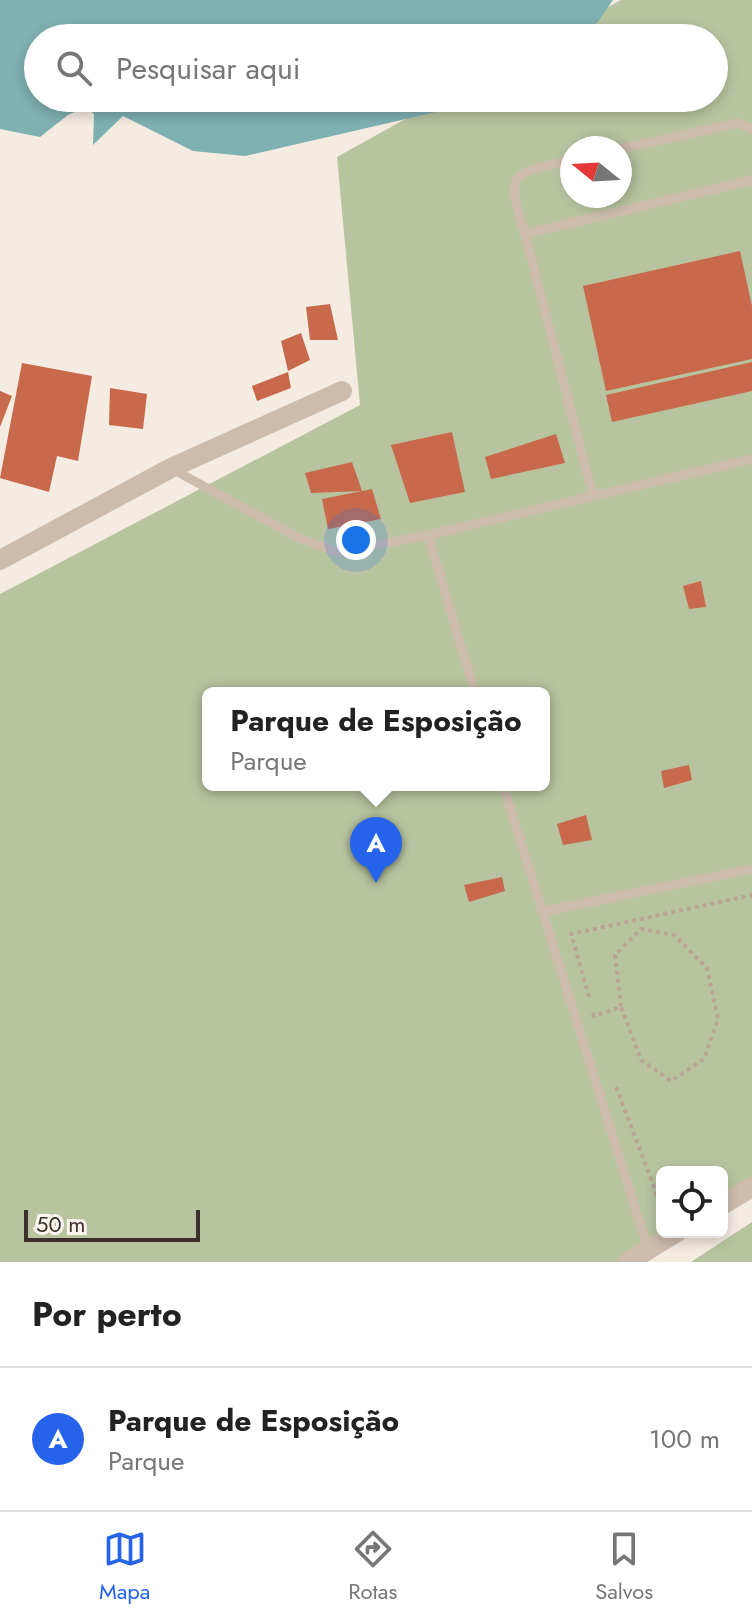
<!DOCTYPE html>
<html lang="pt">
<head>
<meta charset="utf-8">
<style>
  :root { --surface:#fff; --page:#f2f2f2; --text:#222; --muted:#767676; --line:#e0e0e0; --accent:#2563eb }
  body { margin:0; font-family:Jost,sans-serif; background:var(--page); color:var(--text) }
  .controls { position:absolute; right:24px; bottom:24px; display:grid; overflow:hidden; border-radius:12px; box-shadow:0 4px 12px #0003 }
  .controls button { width:72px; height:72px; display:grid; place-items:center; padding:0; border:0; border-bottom:2px solid var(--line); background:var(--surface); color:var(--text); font:40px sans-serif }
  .compass { position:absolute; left:560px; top:136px; width:72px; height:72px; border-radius:50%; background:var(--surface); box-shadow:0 4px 12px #0003; rotate:288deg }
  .scale { position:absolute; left:24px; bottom:20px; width:176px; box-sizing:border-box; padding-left:8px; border:4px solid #3b302b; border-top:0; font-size:22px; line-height:28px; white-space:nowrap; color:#3b302b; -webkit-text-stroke:6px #fbf5ee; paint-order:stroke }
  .you { position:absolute; left:356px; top:540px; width:28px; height:28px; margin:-20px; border:6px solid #fff; border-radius:50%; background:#1a73e8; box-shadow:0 0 0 12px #1a73e833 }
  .badge { display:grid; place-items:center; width:52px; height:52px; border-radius:50%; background:var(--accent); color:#fff; font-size:26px; font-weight:700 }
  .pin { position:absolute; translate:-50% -66px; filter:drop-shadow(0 2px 4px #0008) }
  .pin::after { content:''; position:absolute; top:42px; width:28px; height:24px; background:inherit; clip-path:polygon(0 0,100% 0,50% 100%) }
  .popup { position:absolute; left:202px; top:687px; width:348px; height:104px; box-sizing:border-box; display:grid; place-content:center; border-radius:12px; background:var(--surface); filter:drop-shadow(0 2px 6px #0005); font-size:26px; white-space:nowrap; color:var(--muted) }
  .popup b { font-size:30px; color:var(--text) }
  .popup::after { content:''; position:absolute; left:50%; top:100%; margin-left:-16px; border:16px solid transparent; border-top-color:var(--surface) }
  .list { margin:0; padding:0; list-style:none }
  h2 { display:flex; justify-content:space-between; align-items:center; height:104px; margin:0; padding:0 32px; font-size:34px }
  h2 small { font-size:26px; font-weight:400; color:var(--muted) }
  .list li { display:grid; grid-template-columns:52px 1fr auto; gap:24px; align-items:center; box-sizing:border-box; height:144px; padding:0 32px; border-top:2px solid var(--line) }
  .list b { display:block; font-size:30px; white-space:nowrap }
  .list p { margin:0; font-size:26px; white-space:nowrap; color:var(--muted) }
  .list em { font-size:26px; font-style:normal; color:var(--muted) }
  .icon { flex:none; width:44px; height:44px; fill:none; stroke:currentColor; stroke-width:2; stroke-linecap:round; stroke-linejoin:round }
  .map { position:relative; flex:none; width:752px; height:1262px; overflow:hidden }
  .search { position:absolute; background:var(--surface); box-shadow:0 4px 12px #0003; left:24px; right:24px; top:24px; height:88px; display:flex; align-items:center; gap:20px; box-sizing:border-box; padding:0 28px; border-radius:44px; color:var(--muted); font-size:30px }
  .sheet { height:248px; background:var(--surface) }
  nav { display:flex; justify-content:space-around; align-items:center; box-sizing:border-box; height:112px; border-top:2px solid var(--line); background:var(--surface); font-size:22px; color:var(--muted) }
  nav a { display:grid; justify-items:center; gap:4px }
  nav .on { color:var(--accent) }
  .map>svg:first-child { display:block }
</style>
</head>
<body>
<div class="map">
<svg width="752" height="1262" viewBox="0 0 752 1262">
  <rect width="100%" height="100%" fill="#f4ebe1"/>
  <g fill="#b8c4a0" fill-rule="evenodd">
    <path d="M621,0H752V1194L722,1213V1172H662V1232H693L647,1262H0V594L360,405L337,157L443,98H714V38H552ZM572,148H620V196H572ZM208,693H544V785H208Z"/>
    <polygon points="752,1222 752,1262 691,1262"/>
  </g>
  <polygon fill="#7fb0b2" points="0,0 613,0 597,23 571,38 38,38 38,98 467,98 449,109 245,156 193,151 123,116 93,145 94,114 86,107 68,115 40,137 0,129"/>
  <g fill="#c8694b">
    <polygon points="740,251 752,306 752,359 606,391 583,286"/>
    <polygon points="330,304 338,340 310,340 306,307"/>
    <polygon points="301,333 310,360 288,371 281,341"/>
    <polygon points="752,362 752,391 612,422 606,395"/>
    <polygon points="22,363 92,376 78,461 57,456 49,492 0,478"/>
    <polygon points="288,372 291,388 257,401 252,386"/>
    <polygon points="110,388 147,394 143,429 109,425"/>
    <polygon points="0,391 12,396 0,427"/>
    <polygon points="452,432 465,492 410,503 391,445"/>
    <polygon points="556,434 565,463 491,479 485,457"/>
    <polygon points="352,462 362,491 311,493 305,473"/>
    <polygon points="372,489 381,519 328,529 322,499"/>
    <polygon points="701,581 706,607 689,609 683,586"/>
    <polygon points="689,765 692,780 664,788 661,771"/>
    <polygon points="586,815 592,840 563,845 557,824"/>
    <polygon points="502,877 505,891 469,902 464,885"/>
  </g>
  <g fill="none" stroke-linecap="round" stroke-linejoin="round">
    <g stroke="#b9a596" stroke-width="4" stroke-dasharray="4 4" stroke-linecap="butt">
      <polyline points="589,997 571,934 752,895"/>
      <polyline points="593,1013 594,1016 621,1007 615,955 641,929 674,935 707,968 718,1019 704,1059 671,1081 641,1060 621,1007"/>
      <polyline points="616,1087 662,1208"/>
    </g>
    <g stroke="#cdbbac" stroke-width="9">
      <polyline points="620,149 738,123 752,129"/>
      <path d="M525,234C505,170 510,174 572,160"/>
      <polyline points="174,470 301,539 338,552 428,535 752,459"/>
      <polyline points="593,496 525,234 752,180"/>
      <polyline points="428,535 475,693"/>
      <polyline points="503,785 648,1249"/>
      <polyline points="541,912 752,869"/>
    </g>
    <g stroke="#cdbbac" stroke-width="20">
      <polyline points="0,560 171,468 342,391"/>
      <polyline points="722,1205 752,1187"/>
      <polyline points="628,1262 677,1232"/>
    </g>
  </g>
</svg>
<div class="controls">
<button><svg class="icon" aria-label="locate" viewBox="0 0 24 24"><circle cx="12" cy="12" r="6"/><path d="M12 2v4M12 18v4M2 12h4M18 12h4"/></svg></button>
</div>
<svg class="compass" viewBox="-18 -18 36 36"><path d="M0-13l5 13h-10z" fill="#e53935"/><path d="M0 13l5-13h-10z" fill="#767676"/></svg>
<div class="scale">50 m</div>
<div class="you"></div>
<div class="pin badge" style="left:376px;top:883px">A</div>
<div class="popup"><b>Parque de Esposição</b>Parque</div>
<div class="search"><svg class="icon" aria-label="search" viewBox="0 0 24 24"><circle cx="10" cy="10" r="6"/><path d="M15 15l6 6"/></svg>Pesquisar aqui</div>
</div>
<section class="sheet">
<h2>Por perto<small></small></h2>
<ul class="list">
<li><span class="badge">A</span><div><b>Parque de Esposição</b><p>Parque</p></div><em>100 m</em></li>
</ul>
</section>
<nav>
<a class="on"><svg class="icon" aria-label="map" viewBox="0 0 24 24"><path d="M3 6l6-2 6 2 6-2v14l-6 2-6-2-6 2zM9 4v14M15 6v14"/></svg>Mapa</a>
<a><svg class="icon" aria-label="directions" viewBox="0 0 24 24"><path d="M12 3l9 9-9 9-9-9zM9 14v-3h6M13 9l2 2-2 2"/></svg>Rotas</a>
<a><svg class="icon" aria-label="saved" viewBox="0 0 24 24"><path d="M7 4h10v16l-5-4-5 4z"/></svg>Salvos</a>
</nav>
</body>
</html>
